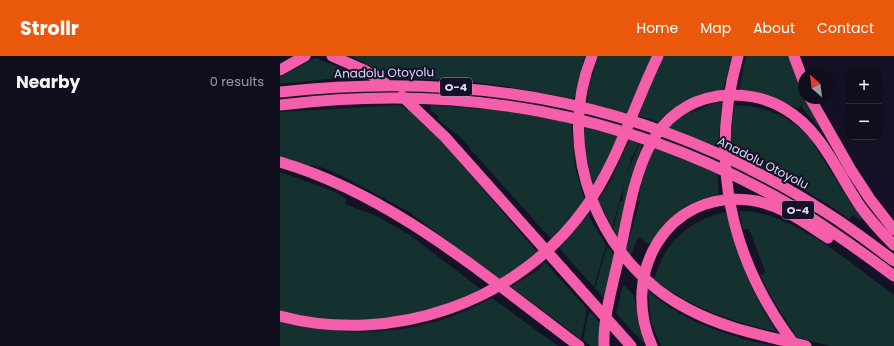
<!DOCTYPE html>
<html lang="en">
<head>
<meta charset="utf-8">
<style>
  :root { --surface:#100e1d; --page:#191726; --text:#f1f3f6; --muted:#9c9ca4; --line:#302e3b; --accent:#ea580c }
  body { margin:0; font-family:Poppins,sans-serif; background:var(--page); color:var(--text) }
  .controls { position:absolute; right:12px; top:12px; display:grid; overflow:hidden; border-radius:8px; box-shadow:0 4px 16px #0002 }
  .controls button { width:36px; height:36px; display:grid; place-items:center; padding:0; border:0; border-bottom:1px solid var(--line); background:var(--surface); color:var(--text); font:20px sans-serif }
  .compass { position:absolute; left:518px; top:12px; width:36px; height:36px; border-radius:50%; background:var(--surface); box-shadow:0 4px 16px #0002; rotate:332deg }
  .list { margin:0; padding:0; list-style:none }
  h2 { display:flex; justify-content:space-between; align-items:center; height:52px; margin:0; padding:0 16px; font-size:17px }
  h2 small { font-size:13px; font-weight:400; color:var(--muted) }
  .map { position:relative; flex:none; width:614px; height:290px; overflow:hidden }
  header { display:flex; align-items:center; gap:24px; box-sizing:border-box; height:56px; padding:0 20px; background:var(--accent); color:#fff }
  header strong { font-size:19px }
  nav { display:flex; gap:22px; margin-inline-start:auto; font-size:14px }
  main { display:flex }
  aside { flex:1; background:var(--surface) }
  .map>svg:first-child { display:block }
</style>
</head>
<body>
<header>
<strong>Strollr</strong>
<nav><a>Home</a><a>Map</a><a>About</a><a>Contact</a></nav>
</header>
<main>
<aside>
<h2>Nearby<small>0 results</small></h2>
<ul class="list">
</ul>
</aside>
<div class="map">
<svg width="614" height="290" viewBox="0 0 614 290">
  <rect width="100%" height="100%" fill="#151227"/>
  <g fill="#15312f">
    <polygon points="71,0 305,0 294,43 230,31 178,24 112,22"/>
    <polygon points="318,0 373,0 349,58 307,47 309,30"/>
    <path d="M384,0H452L443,34C417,38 396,46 378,66L359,60L369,31Z"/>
    <path d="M466,0H509L524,42L542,75L523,53L522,48L517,53C499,41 480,35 459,34Z"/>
    <polygon points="35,2 69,15 69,21 0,28 0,21"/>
    <polygon points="442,46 438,91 388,72 397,62 410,55 411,57 432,48"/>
    <polygon points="119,49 129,54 149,74 151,73 258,197 221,225 129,156 62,120 44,112 30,109 29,110 0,101 0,56"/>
    <path d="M151,49L217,54L291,66L295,111L305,145L272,184L191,94C184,81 169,74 158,63L159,61L150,53Z"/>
    <path d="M454,49C485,50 509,59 530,82L571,148L583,163L580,164L573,159L569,163C531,136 492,115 450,95Z"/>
    <polygon points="304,70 340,80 314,132 305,97"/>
    <polygon points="349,84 360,86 351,103 332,172 318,144 331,125"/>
    <path d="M361,86L363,87L352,117L337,180L333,173L340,146L343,145C341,126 353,102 361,86Z"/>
    <polygon points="372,91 393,97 437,116 439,138 425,142 403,151 404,153 369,188 358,181 351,199 346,194 360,145 358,145 362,123"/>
    <polygon points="0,116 53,135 66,143 65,148 96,160 130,179 203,235 138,259 66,267 0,255"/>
    <path d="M459,155C510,153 574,210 614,239V290H551L517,282L492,242L480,219L486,217L469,173H463Z"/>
    <path d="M446,156C455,197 474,242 497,276C453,266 408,251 374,223C385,187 408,164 446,156Z"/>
    <polygon points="308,159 326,189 314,231 279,192"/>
    <polygon points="327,190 334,199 324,243 315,232"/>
    <polygon points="265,206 307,253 301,283 231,231 258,214"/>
    <polygon points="343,229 354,239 359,271 365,289 336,257"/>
    <path d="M368,235C404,266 450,282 496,290H381L371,266Z"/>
    <path d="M212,242L278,290H0V265C53,280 118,280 170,261C184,256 198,249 212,242Z"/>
    <polygon points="309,255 319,266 319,290 311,290 303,284"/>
  </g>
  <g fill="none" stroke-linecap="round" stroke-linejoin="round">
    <g stroke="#f45eab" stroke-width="11">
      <polyline points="52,0 84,14 106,28"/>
      <path d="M312,0C274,94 319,207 408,253C445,273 487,280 526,290"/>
      <path d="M458,0C429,104 449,202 514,288"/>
      <polyline points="514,0 524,27"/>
      <polyline points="0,14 25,0"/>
      <path d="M0,36C201,14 379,48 550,159C572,173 593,189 614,205"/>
      <polyline points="122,40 165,81 351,290"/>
      <polyline points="530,42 571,114 590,143 614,174"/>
      <path d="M0,49C181,27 346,56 505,146C543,168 579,194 614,220"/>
      <path d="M0,106C113,139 206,221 299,290"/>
      <path d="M0,260C112,290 238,246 305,152C338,106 353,51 378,0"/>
      <path d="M324,290C323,258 334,226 340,195C354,133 361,52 438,40C461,37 486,41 505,53C542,75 557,116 580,150C590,164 602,177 614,189"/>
      <path d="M372,290C340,219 386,134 469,144C498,147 524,166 548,182"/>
    </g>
  </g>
  <g text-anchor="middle" stroke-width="4" stroke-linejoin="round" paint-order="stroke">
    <g fill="#151227" stroke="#a19fbd" stroke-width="1">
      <rect x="160" y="22" width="32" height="18" rx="3"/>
      <rect x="502" y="145" width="32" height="18" rx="3"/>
    </g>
    <g font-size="11" font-weight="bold" fill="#dddbfd">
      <text x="176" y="35">O-4</text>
      <text x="518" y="158">O-4</text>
    </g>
    <g font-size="12" fill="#dddbfd" stroke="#151227">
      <text transform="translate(104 17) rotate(-1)" y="4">Anadolu Otoyolu</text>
      <text transform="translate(483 107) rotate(27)" y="4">Anadolu Otoyolu</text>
    </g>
  </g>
</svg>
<div class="controls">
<button>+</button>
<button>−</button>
</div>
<svg class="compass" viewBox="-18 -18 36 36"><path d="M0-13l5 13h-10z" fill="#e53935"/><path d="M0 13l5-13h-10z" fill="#9c9ca4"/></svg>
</div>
</main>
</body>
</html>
